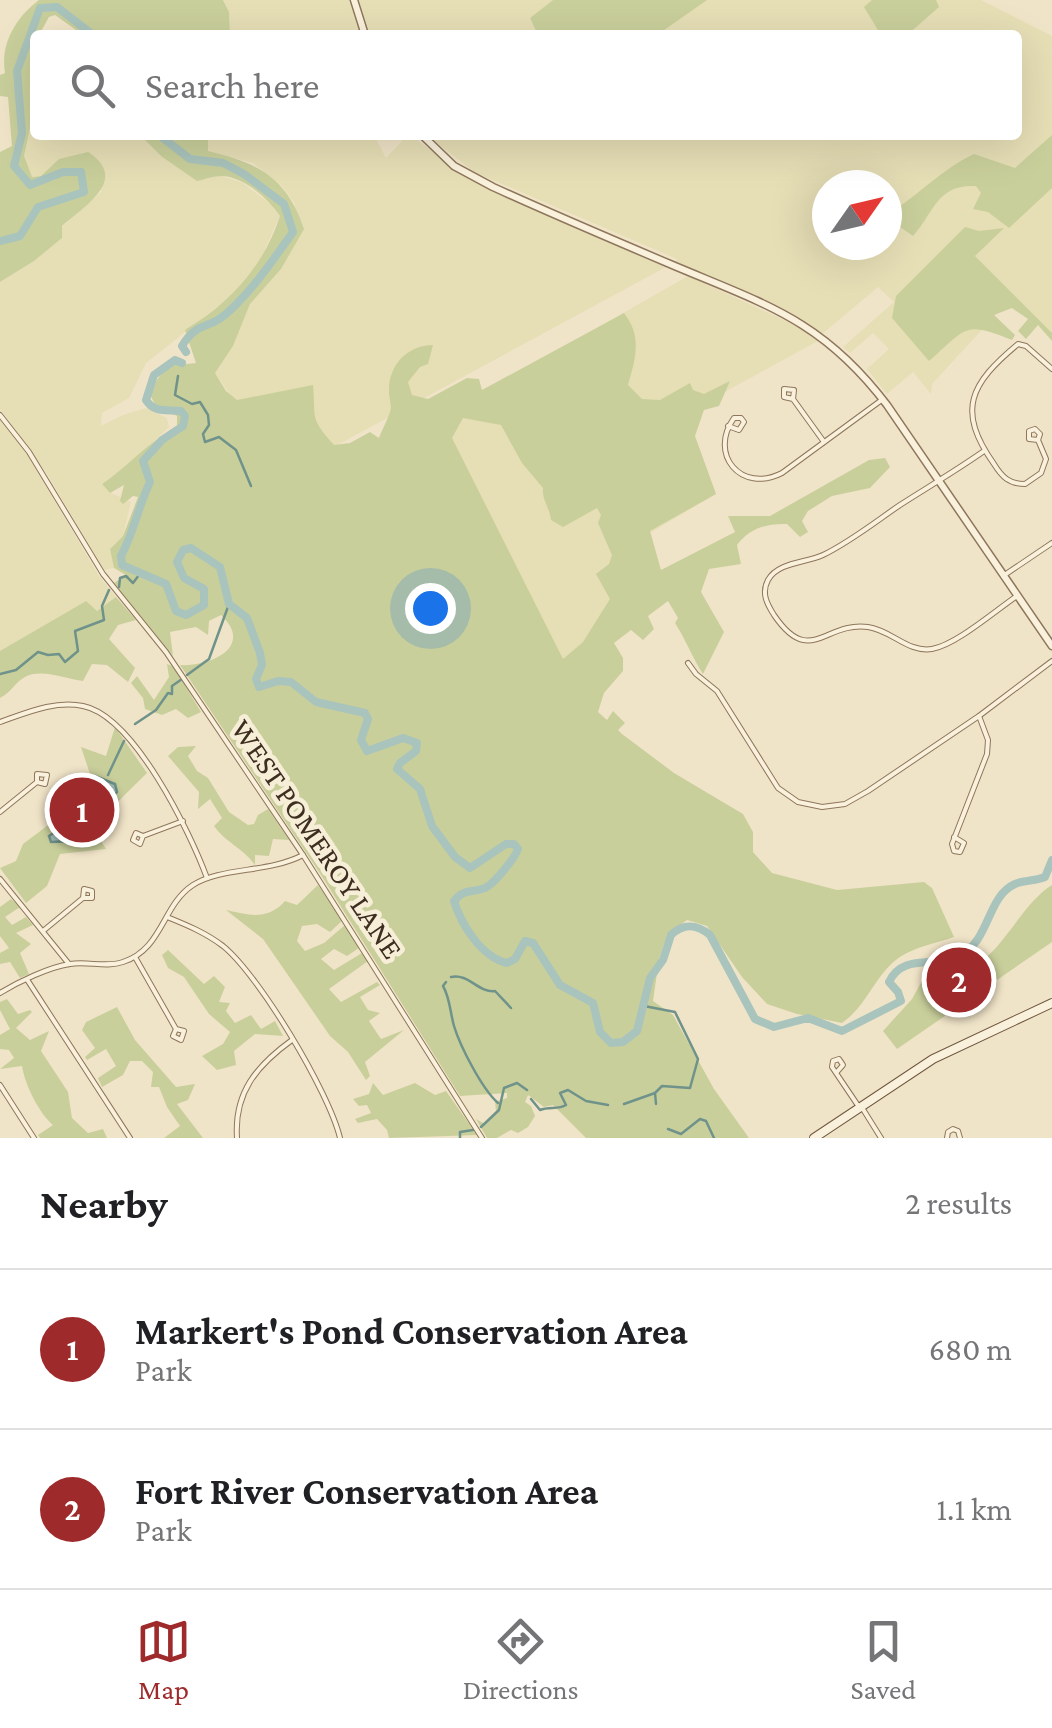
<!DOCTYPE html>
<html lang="en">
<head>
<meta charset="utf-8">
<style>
  :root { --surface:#fff; --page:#f2f2f2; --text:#202124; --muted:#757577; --line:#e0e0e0; --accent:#9e2a2b }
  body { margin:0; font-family:"Crimson Pro",serif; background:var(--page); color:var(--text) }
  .compass { position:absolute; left:812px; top:170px; width:90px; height:90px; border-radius:50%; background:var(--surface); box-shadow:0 10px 40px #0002; rotate:56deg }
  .you { position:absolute; left:430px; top:608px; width:35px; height:35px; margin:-25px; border:8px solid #fff; border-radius:50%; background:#1a73e8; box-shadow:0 0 0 15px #1a73e833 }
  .badge { display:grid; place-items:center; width:65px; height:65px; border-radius:50%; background:var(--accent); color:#fff; font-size:32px; font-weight:700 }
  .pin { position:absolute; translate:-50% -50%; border:5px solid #fff; box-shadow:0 2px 10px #0006 }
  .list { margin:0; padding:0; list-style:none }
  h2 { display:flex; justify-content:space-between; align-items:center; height:130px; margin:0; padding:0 40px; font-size:42px }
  h2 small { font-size:32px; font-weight:400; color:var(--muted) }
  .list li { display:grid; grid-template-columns:65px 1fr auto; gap:30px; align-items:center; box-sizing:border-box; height:160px; padding:0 40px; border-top:2px solid var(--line) }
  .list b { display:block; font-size:38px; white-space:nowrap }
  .list p { margin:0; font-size:32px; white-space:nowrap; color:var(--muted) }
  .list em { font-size:32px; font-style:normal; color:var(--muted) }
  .icon { flex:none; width:55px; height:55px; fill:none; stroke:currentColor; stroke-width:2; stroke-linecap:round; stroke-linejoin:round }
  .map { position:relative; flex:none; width:1052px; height:1138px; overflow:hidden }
  .search { position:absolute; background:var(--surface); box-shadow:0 10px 40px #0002; left:30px; right:30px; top:30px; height:110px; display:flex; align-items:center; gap:25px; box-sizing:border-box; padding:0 35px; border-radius:10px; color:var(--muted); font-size:38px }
  .sheet { height:450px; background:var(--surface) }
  nav { display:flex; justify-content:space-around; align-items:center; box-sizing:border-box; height:140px; border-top:2px solid var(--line); background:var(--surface); font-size:28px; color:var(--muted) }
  nav a { display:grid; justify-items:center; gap:5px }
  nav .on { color:var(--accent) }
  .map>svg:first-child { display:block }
</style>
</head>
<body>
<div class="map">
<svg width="1052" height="1138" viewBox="0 0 1052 1138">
  <rect width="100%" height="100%" fill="#f0e4c8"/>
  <g fill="#e6deb5" fill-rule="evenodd">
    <polygon points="223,0 351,0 360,30 348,35 230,35 229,12"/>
    <polygon points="359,0 553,0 530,18 538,35 416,35 413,30 398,35 370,35"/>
    <path d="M697,0H981L1052,36V334L1013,296L932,384L931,394L913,372L887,394L867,369L889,349L873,333L850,353L843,347L894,302L878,287L822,334L675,262L677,259L474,172L427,135H1017V35H647ZM827,185H887V245H827Z"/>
    <polygon points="35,47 35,135 140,135 161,156 243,183 273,206 280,216 256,269 232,295 146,363 129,398 102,413 101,426 123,415 146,408 167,418 169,427 127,468 102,484 109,492 131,502 123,536 110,549 114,568 104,570 47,474 0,409 0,282 34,261 62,238 62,227 102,191 59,159 41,176 32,177 26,168 24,156 32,119 31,71"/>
    <polygon points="208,135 374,135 386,158 403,140 417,140 471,180 666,267 328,450 243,413 215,373 233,346 250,304 281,269 295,204 282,186 253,163 208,151"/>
    <polygon points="688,276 795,325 818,341 686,413 716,494 631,544 655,580 562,660 508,551 372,443 520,372"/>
    <polygon points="0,420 26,453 99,576 116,597 97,611 86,601 0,651"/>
  </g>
  <g fill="#c9cf9b" fill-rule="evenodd">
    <path d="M39,0H223L229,12L230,35H83L55,15L49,17L39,35H35L31,71L32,119L24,156L32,177L41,176L59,159L88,152C130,179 85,206 62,226V238L34,261L0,282V152L12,146L8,97L0,96V75L5,73C0,44 16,17 39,0Z"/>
    <polygon points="553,0 707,0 657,35 538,35 530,18"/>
    <polygon points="872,0 936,0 939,7 907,35 881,35 864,7"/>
    <path d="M140,135H208V151C259,163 287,178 304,229L281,269L250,304L233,346L215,373L226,391L237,400L313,385C316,419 309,417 334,445L350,443L370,432L379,438C382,429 389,418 391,408C391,404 389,396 389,392C388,366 407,345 433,345L428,364L420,367L408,382L412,395L428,399L467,378L479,379L482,390L624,313C642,336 636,357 628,385L642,399L660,400L690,383L693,390L704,394L730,381L719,406L704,410L695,436L716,494L650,531L661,570L735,532L728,516H770L869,460L885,458L890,467L870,488L832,496L808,511L802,521L808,532L800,537L787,524C766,523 749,529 737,545L741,564L709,569L701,592L724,632L703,674C692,657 686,640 675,623L678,618L668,601L648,616L654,629L643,640L631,630L614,643L623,658V671L604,693L598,712L607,720L613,711L625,723L618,730L622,734L674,773L743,814L753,832V852L772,873L837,890L924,882L932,888L954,937C937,943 915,947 900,957C875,974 868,1005 842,1023L797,1014L767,1004L742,977L707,926L687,920L667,935L659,959L653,1001L673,1015L714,1089L749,1138H586L553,1105L544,1107L528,1095L525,1102L531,1106L535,1116L528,1127L518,1133L511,1130L497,1138H487L476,1119L485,1124L496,1111L495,1102L507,1098V1093L460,1096L321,875L180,665C210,667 255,647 221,615L209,621L208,635L196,627L170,632L173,656L114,583L126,575L114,568L110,549L123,536L138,497L133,496L123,504L120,501L124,485L110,493L102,484C128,467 149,440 177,428V416L155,404L150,395C156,379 162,371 175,360L178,365L196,363L185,330C231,302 263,267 280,216C269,199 243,176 221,176C214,176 205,179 197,181L161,156ZM463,418L501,425L522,463L543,488C542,501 550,508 551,520L563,527L597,508L601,515L598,523L612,555L609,564L596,574L610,599L583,642L563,659L452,438Z"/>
    <path d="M1052,135V188L1009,228L988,212L973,209L981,193L976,186C937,184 935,211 913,236L890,220L888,214C919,195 942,169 974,154L1015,168Z"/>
    <path d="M965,227L979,231L1004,228L975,256L1052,333V341L1038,325L1026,339L1018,331L1028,319L1012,308L994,315L1015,335L1012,340C963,320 967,328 929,361L892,318L896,296Z"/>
    <path d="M116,597L136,620L118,625L109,639L135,668L128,682L107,665L92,664L83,681C66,679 41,668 25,677C15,682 11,693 0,698V651L86,601L97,611Z"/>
    <polygon points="167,664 174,667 201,712 188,718 176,709 162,715 145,709 143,698 131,683 137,676 154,700 169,677"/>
    <polygon points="115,727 147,773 92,827 106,849 60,854 47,886 26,903 0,868 16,861 23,844 51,823 60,798 48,786 62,797 90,774 81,747 106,756"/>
    <path d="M196,746L188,756L197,771L208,778L229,812L248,825L254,824L258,815L268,809L289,840L273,839L269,856L255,855V865C242,847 226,843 214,826L222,818L210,799L198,809L199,792L168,756L178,747Z"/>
    <path d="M318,885L343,920L330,932L317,924L302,926L297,941L305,951L324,943L345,925L359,948L347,956L334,949L321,959L334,970L362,953L368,961L329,989L341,1002L377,982L380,985L360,997L368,1010L380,1013L369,1021L381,1039L404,1030L365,1062L370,1076L366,1080L348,1052L330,1036L263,939L226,910C249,915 267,921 285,901L297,905Z"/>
    <path d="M1052,885V942L897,1049L883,1031L912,999L928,970C937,971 944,975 952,974C996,971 1017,906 1052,885Z"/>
    <polygon points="11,899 20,907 5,917 12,925 26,917 33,925 16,933 31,944 20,953 29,974 20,978 10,962 0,964 0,953 9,948 0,936 0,907"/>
    <polygon points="168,950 204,984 214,976 225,987 219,1002 230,1003 226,1011 235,1023 251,1015 261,1029 275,1021 283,1036 255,1034 234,1051 236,1065 217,1070 202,1056 223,1044 230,1032 209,1014 184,977 168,968 162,955"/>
    <path d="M7,999L18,1014L30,1010L32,1012L16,1028L30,1040L49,1031L41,1051L68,1092L72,1118L88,1133L103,1129L107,1138H40L38,1135L53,1125C39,1113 25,1085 22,1066L0,1069L14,1058L9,1050L0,1049V1035L10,1029L0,1010V1002Z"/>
    <polygon points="117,1007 135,1040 176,1087 195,1084 188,1100 177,1104 203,1138 164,1138 180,1126 167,1107 159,1087 151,1087 153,1072 142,1061 130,1061 123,1075 102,1087 98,1078 116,1066 106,1049 87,1060 85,1057 95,1048 82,1030 86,1022"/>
    <polygon points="373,1083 383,1095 415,1083 435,1095 446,1091 477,1135 389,1138 387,1130 377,1119 358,1123 355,1119 371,1113 367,1105 359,1106 353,1099 369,1094"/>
  </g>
  <polygon fill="#a9c4bc" stroke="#6f938a" stroke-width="2.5" points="95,776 115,784 117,792 90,820 83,835 73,841 51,842 49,836 70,822 75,808 87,796 90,779"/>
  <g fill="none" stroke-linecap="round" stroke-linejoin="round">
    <g stroke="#6f938a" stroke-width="2.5">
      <polyline points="178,376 175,395 192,404 200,402 208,415 209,425 203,434 205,442 219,437 236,450 251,486"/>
      <polyline points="119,587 120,578 126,576 133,583 139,575"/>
      <polyline points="0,674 16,670 38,652 48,655 59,654 65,662 78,651 75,631 104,620 102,606 109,590"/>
      <polyline points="187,675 209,659 229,604"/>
      <polyline points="135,724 156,710 168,693 172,694 172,686 182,679"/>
      <polyline points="108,775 124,741"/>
      <path d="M451,977C469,973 478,993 495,991L511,1008"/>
      <path d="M446,982L443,986C450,998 450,1012 454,1026C460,1046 482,1089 498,1103"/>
      <polyline points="644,1006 675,1012 698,1059 690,1088 662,1086 655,1093 656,1104"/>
      <path d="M531,1099L540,1110C549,1106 558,1110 566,1105L560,1093L568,1090L586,1101L608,1105"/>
      <polyline points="624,1104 655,1093"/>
      <polyline points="481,1127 499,1110 504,1088 517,1083 527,1090"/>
      <polyline points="668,1129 681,1134 700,1119 706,1121 714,1138"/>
      <polyline points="460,1138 460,1132 473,1130"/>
    </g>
    <g stroke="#a9c4bc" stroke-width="8">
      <path d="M159,135L190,159L223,163L244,174L284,204L293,232C273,260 252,291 226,314C208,330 197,321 182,346L186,352"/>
      <polyline points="0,241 20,236 38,207 84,192 81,172 63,172 30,185 14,166 22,133 17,71 40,8 57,7 93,35"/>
      <path d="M182,363L175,360L154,375L146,400C155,414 167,409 181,411L185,416L183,426L162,440L143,461L150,482C138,507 134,532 121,556L122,565L166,584L176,611L186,615L204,605V589L184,578L177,562L183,550L191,548L220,567L229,604L247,618L260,653L262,665L256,679L259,687L278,681L291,682L316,702L365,713L368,719L361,740L367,751L403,738L417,743L416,751L400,763L397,769L420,789L432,826L455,857L470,868L506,844H514L518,849C515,858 494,884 485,888C472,893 464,888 454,901C461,924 481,957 507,963L515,959L525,941L533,943L560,985L593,1003L600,1032L611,1043L623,1042L637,1031L650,978L663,960L671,935C684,923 696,924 710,935L755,1019L774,1027L808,1018L842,1031L901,1001L898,992L889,982C903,953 933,968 958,957C991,941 986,897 1015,884C1024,880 1036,881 1045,877L1052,860"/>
    </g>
    <defs>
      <g id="minor">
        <polyline points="793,399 784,397 784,389 794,390 793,399 824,442"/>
        <polyline points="0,415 29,452 103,574 166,652 303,855 482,1138"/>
        <path d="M728,426L739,430L744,422L741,418H734C708,454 741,494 782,473L883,399"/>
        <path d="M1038,440L1029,439V431L1035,429L1040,434L1038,440L1046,459L1041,473L1025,484C1009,484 1002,477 994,464C956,410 970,384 1018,344L1026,346L1052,369"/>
        <path d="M984,451C957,470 928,487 900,505C875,522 850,542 823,555C806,563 778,562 768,580C761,593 767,604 774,615C810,668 825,621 868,627C891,630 908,653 932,649C956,645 996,610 1017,596"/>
        <polyline points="1003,576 1052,543"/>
        <polyline points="688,663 696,674 717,691 778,788 798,802 822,807 845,804 868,791 979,716 1052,661"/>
        <path d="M0,722C26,713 55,700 83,706C134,716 190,832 207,878"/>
        <polyline points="0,812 37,782 37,774 47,775 45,784 37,782"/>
        <polyline points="143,836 140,844 133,840 136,833 143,836 183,821"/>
        <polyline points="954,837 964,843 960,852 954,851 952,844 987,754 988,740 979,716"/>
        <polyline points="0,879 69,964"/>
        <path d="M167,917C187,925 206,933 223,946C259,975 329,1092 340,1138"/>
        <polyline points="43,931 83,898 92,898 92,891 84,889 83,898"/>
        <polyline points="135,957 176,1029 184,1031 181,1040 173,1036 176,1029"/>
        <polyline points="28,981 130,1138"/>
        <path d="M0,993C18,982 49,967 70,964C88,961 106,968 123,962C163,949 162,905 193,885C221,867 269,873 303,855"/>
        <polyline points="836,1073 843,1065 839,1059 833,1061 832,1067 859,1107"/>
        <polyline points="0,1085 34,1138"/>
        <polyline points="861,1106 881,1138"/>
        <path d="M237,1138C234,1093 256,1066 292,1040"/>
        <polyline points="947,1138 948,1132 953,1129 958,1131 960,1138"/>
      </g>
      <g id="tertiary">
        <polyline points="354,0 365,35"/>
        <path d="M422,135L454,166L493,187C552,214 611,239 670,264C764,304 822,319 887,405L1052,646"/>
      </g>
      <polyline id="secondary" points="814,1138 933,1059 1052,1003"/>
    </defs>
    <use href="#minor" stroke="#8d765c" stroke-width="6"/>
    <use href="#tertiary" stroke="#8d765c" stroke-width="9"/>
    <use href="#secondary" stroke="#6f573f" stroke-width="10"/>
    <use href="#minor" stroke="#faf1dc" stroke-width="4"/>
    <use href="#tertiary" stroke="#faf1dc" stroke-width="6"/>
    <use href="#secondary" stroke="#faf1dc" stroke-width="8"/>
  </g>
  <g text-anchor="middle" stroke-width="9" stroke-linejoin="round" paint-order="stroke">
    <g font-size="30" fill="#3d2e20" stroke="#f7eed8">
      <text transform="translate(317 839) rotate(56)" y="10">WEST POMEROY LANE</text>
    </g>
  </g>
</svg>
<svg class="compass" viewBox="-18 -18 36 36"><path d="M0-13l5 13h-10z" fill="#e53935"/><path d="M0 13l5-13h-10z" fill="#757577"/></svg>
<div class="you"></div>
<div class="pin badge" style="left:82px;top:810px">1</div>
<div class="pin badge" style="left:959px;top:980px">2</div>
<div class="search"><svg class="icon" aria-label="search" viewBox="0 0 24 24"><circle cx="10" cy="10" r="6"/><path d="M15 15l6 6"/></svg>Search here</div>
</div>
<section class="sheet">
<h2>Nearby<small>2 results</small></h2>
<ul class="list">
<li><span class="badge">1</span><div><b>Markert's Pond Conservation Area</b><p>Park</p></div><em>680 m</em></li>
<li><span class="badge">2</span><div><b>Fort River Conservation Area</b><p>Park</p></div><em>1.1 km</em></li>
</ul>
</section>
<nav>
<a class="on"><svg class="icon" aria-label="map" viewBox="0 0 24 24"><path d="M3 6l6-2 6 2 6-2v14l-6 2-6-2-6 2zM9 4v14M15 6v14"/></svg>Map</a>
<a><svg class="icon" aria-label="directions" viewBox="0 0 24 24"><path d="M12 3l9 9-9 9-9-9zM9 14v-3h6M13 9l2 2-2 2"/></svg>Directions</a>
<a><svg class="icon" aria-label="saved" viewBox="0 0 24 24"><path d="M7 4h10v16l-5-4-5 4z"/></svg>Saved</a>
</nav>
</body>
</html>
